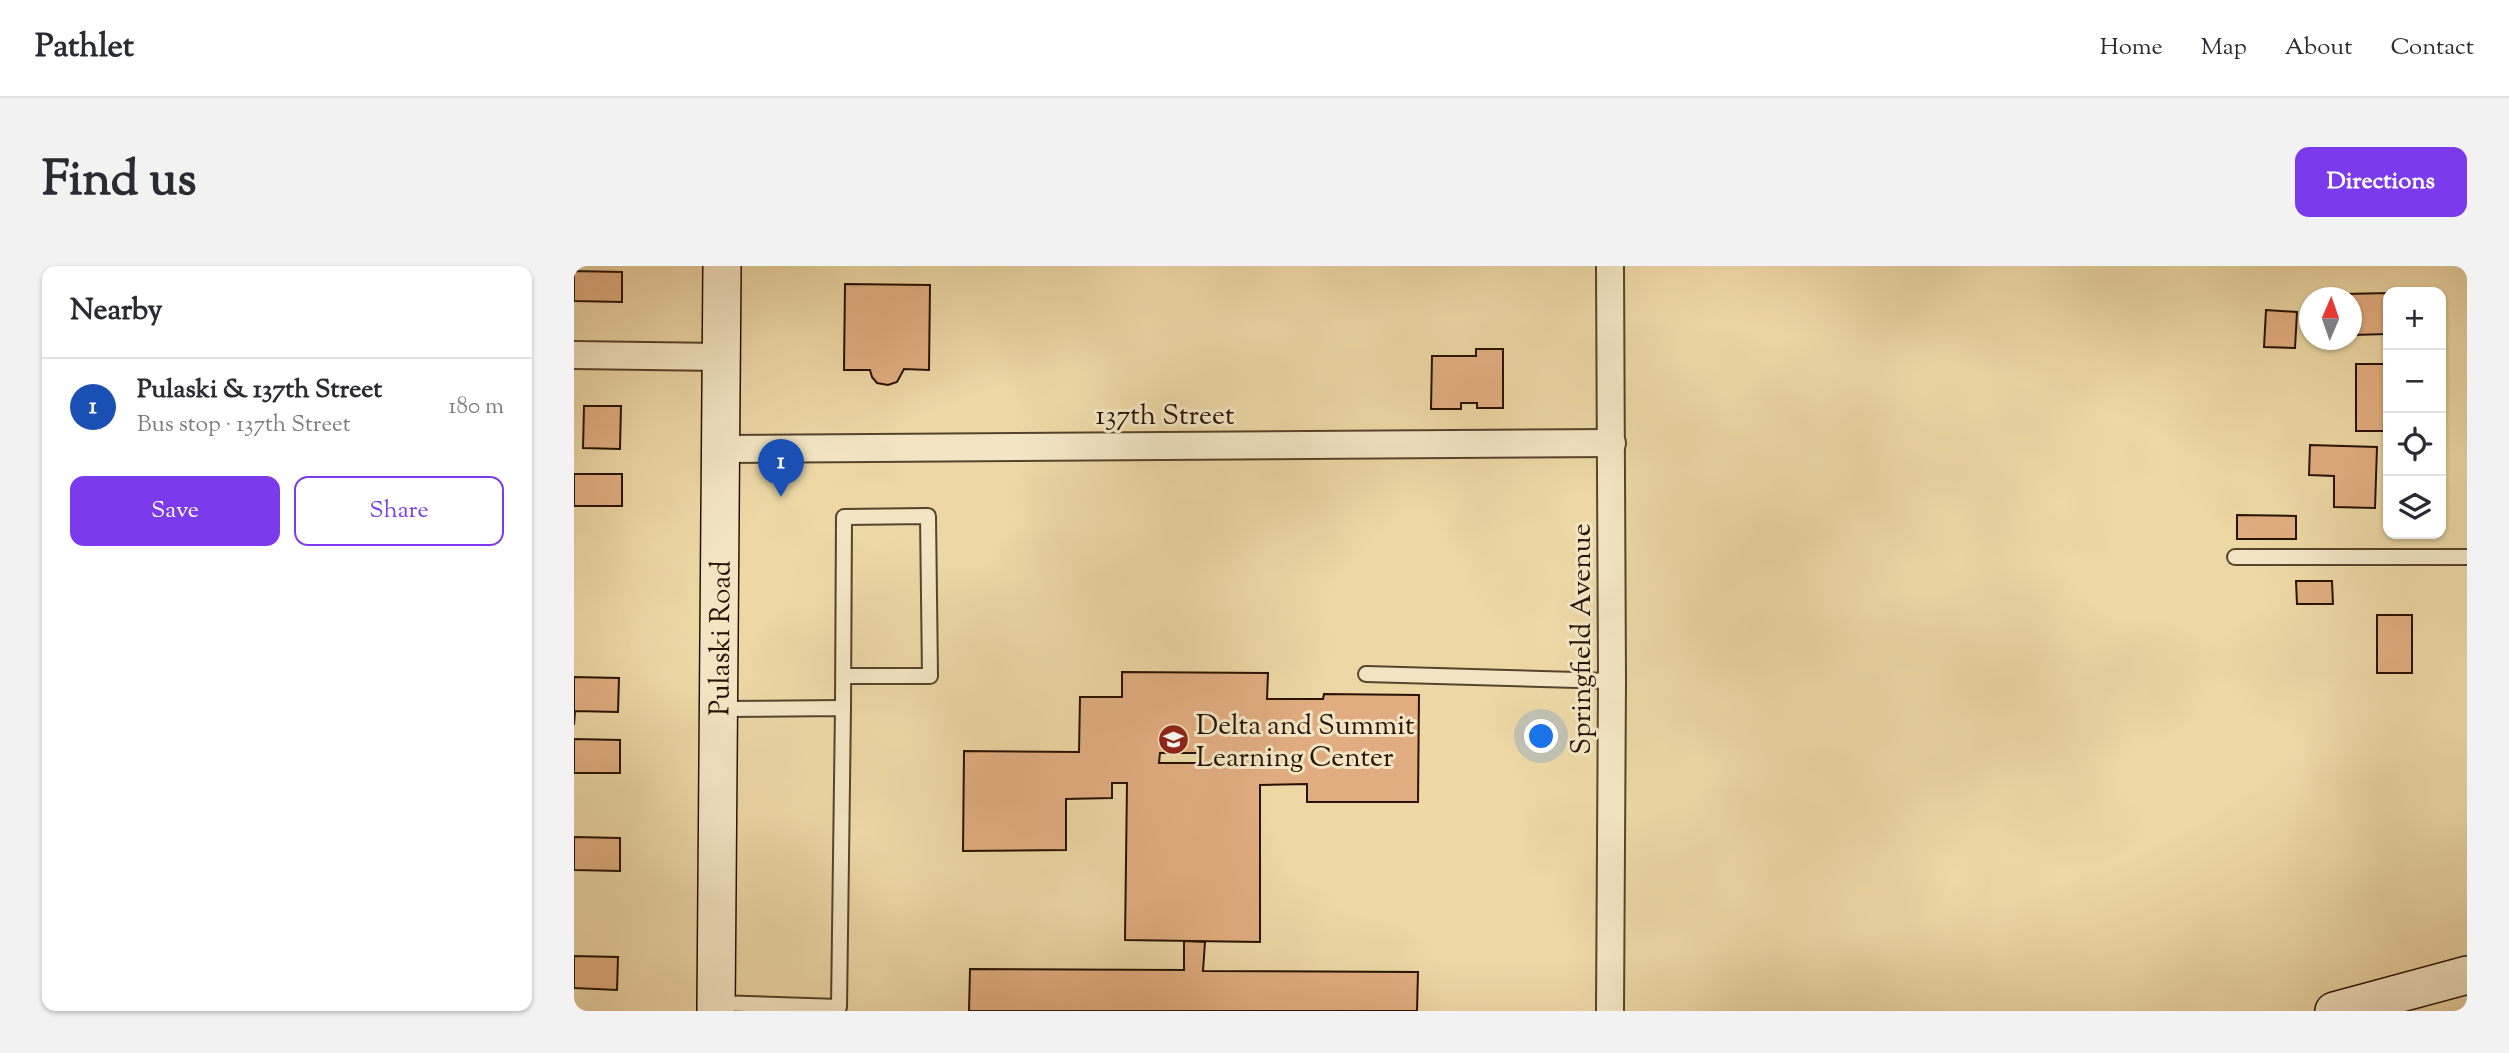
<!DOCTYPE html>
<html lang="en">
<head>
<meta charset="utf-8">
<style>
  :root { --surface:#fff; --page:#f2f2f3; --text:#2b2b33; --muted:#7c7c81; --line:#e1e1e2; --accent:#7c3aed }
  body { margin:0; font-family:"Sorts Mill Goudy",serif; background:var(--page); color:var(--text) }
  .controls { position:absolute; right:21px; top:21px; display:grid; overflow:hidden; border-radius:14px; box-shadow:0 2px 5px #0004 }
  .controls button { width:63px; height:63px; display:grid; place-items:center; padding:0; border:0; border-bottom:2px solid var(--line); background:var(--surface); color:var(--text); font:35px sans-serif }
  .compass { position:absolute; left:1725px; top:21px; width:63px; height:63px; border-radius:50%; background:var(--surface); box-shadow:0 2px 5px #0004; rotate:2deg }
  .you { position:absolute; left:968px; top:471px; width:24px; height:24px; margin:-18px; border:5px solid #fff; border-radius:50%; background:#1a73e8; box-shadow:0 0 0 10px #1a73e833 }
  .badge { display:grid; place-items:center; width:46px; height:46px; border-radius:50%; background:var(--accent); color:#fff; font-size:23px; font-weight:700 }
  .pin { position:absolute; translate:-50% -58px; filter:drop-shadow(0 2px 4px #0008) }
  .pin::after { content:''; position:absolute; top:37px; width:24px; height:21px; background:inherit; clip-path:polygon(0 0,100% 0,50% 100%) }
  .list { margin:0; padding:0; list-style:none }
  h2 { display:flex; justify-content:space-between; align-items:center; height:91px; margin:0; padding:0 28px; font-size:30px }
  h2 small { font-size:23px; font-weight:400; color:var(--muted) }
  .list li { display:grid; grid-template-columns:46px 1fr auto; gap:21px; align-items:center; box-sizing:border-box; height:98px; padding:0 28px; border-top:2px solid var(--line) }
  .list b { display:block; font-size:26px; white-space:nowrap }
  .list p { margin:0; font-size:23px; white-space:nowrap; color:var(--muted) }
  .list em { font-size:23px; font-style:normal; color:var(--muted) }
  .actions { display:flex; gap:14px; padding:21px 28px }
  .actions a { flex:1; padding:16px 0; border:2px solid var(--accent); border-radius:14px; text-align:center; font-size:24px; color:var(--accent) }
  .actions .main { background:var(--accent); color:#fff }
  .icon { flex:none; width:38px; height:38px; fill:none; stroke:currentColor; stroke-width:2; stroke-linecap:round; stroke-linejoin:round }
  .map { position:relative; flex:none; width:1893px; height:745px; overflow:hidden; border-radius:14px }
  header { display:flex; align-items:center; gap:42px; box-sizing:border-box; height:98px; padding:0 35px; background:var(--surface); border-bottom:2px solid var(--line) }
  header strong { font-size:33px }
  nav { display:flex; gap:38px; margin-inline-start:auto; font-size:24px }
  .intro { display:flex; align-items:center; justify-content:space-between; box-sizing:border-box; height:168px; padding:0 42px }
  h1 { margin:0; font-size:49px }
  .button { padding:18px 32px; border-radius:14px; background:var(--accent); color:#fff; font-size:24px; font-weight:700 }
  main { display:flex; gap:42px; padding:0 42px }
  aside { flex:1; background:var(--surface); border-radius:14px; box-shadow:0 2px 5px #0004 }
  .map>svg:first-child { display:block }
</style>
</head>
<body>
<header>
<strong>Pathlet</strong>
<nav><a>Home</a><a>Map</a><a>About</a><a>Contact</a></nav>
</header>
<div class="intro"><h1>Find us</h1><a class="button">Directions</a></div>
<main>
<aside>
<h2>Nearby<small></small></h2>
<ul class="list">
<li><span class="badge" style="background:#1a4fb4">1</span><div><b>Pulaski &amp; 137th Street</b><p>Bus stop · 137th Street</p></div><em>180 m</em></li>
</ul>
<div class="actions"><a class="main">Save</a><a>Share</a></div>
</aside>
<div class="map">
<svg width="1893" height="745" viewBox="0 0 1893 745">
  <rect width="100%" height="100%" fill="#ecd7a5"/>
  <filter id="stains"><feTurbulence type="fractalNoise" baseFrequency=".00286" numOctaves="4"/><feColorMatrix values="0 0 0 0 .2 0 0 0 0 .09 0 0 0 0 .02 0 0 0 .5 -.17"/></filter>
  <radialGradient id="worn" r=".72"><stop offset=".6" stop-color="#630" stop-opacity="0"/><stop offset="1" stop-color="#630" stop-opacity=".3"/></radialGradient>
  <g fill="#e1ad80" stroke="#271203" stroke-width="2" fill-rule="evenodd">
    <polygon points="0,5 48,6 48,36 0,35"/>
    <polygon points="271,18 356,19 355,104 330,103 323,116 314,119 303,117 298,111 296,104 270,104"/>
    <polygon points="1814,27 1814,68 1778,69 1778,32 1771,32 1771,28"/>
    <polygon points="1692,44 1723,46 1721,82 1690,81"/>
    <polygon points="902,83 929,83 929,142 903,142 903,137 887,137 887,143 857,143 858,90 902,90"/>
    <rect x="1782" y="98" width="32" height="67"/>
    <polygon points="10,140 47,140 46,183 9,182"/>
    <polygon points="1736,179 1803,181 1801,242 1760,241 1760,210 1735,209"/>
    <rect x="0" y="208" width="48" height="32"/>
    <polygon points="1663,249 1722,250 1722,273 1663,273"/>
    <polygon points="1722,315 1758,315 1759,338 1723,338"/>
    <rect x="1803" y="349" width="35" height="58"/>
    <path d="M548,406L694,407L693,433H749L750,428L845,429L844,536H733V518L686,519V676L551,674L553,517H538V532L492,533V584L389,585L390,485L505,486L506,431H548ZM586,487H626L625,497H585Z"/>
    <polygon points="0,411 45,412 44,446 1,445 0,459"/>
    <polygon points="0,473 46,474 46,507 0,507"/>
    <polygon points="0,571 46,572 46,605 0,604"/>
    <polygon points="610,675 631,676 629,705 844,706 843,745 395,745 396,703 610,704"/>
    <polygon points="0,690 44,691 43,724 0,722"/>
  </g>
  <g fill="none" stroke-linecap="round" stroke-linejoin="round">
    <defs>
      <g id="service">
        <polyline points="1661,291 1893,291"/>
        <polyline points="792,408 1038,415"/>
        <polyline points="269,442 270,251 354,250 356,410 269,410"/>
        <polyline points="142,737 265,741 269,442 145,443"/>
      </g>
      <g id="minor">
        <polyline points="0,89 147,91"/>
        <polyline points="146,183 1038,177"/>
        <polyline points="1036,745 1038,415 1036,0"/>
      </g>
      <g id="secondary">
        <path id="s1" d="M142,745L148,0"/>
        <polyline points="1760,745 1893,709"/>
      </g>
    </defs>
    <use href="#service" stroke="#58432c" stroke-width="18"/>
    <use href="#minor" stroke="#58432c" stroke-width="30"/>
    <use href="#secondary" stroke="#271203" stroke-width="40"/>
    <use href="#service" stroke="#f3e5c4" stroke-width="14"/>
    <use href="#minor" stroke="#f3e5c4" stroke-width="26"/>
    <use href="#secondary" stroke="#f3e5c4" stroke-width="37"/>
  </g>
  <defs>
    <symbol id="school-disc" viewBox="-11 -11 22 22"><circle r="9.5" fill="#8f2418" stroke="#f3e5c4"/><path d="M0-5L7-2L0 1L-7-2ZM-4 1L0 2.5L4 1V4Q0 6-4 4Z" fill="#fff"/></symbol>
  </defs>
  <g fill-rule="evenodd">
    <use href="#school-disc" x="582" y="456" width="35" height="35"/>
  </g>
  <g text-anchor="middle" stroke-width="6" stroke-linejoin="round" paint-order="stroke">
    <g font-size="28" fill="#271203" stroke="#f3e5c4">
      <text x="591" y="158">137th Street</text>
      <text dy="10" stroke="none"><textPath href="#s1" startOffset="373">Pulaski Road</textPath></text>
      <text transform="translate(1006 373) rotate(-90)" y="10">Springfield Avenue</text>
    </g>
    <g font-size="28" fill="#271203" stroke="#f3e5c4" text-anchor="start">
      <text x="622" y="468">Delta and Summit<tspan x="622" dy="32">Learning Center</tspan></text>
    </g>
  </g>
  <rect width="100%" height="100%" filter="url(#stains)"/>
  <rect width="100%" height="100%" fill="url(#worn)"/>
</svg>
<div class="controls">
<button>+</button>
<button>−</button>
<button><svg class="icon" aria-label="locate" viewBox="0 0 24 24"><circle cx="12" cy="12" r="6"/><path d="M12 2v4M12 18v4M2 12h4M18 12h4"/></svg></button>
<button><svg class="icon" aria-label="layers" viewBox="0 0 24 24"><path d="M12 4l9 5-9 5-9-5zM3 14l9 5 9-5"/></svg></button>
</div>
<svg class="compass" viewBox="-18 -18 36 36"><path d="M0-13l5 13h-10z" fill="#e53935"/><path d="M0 13l5-13h-10z" fill="#7c7c81"/></svg>
<div class="you"></div>
<div class="pin badge" style="left:207px;top:231px;background:#1a4fb4">1</div>
</div>
</main>
</body>
</html>
